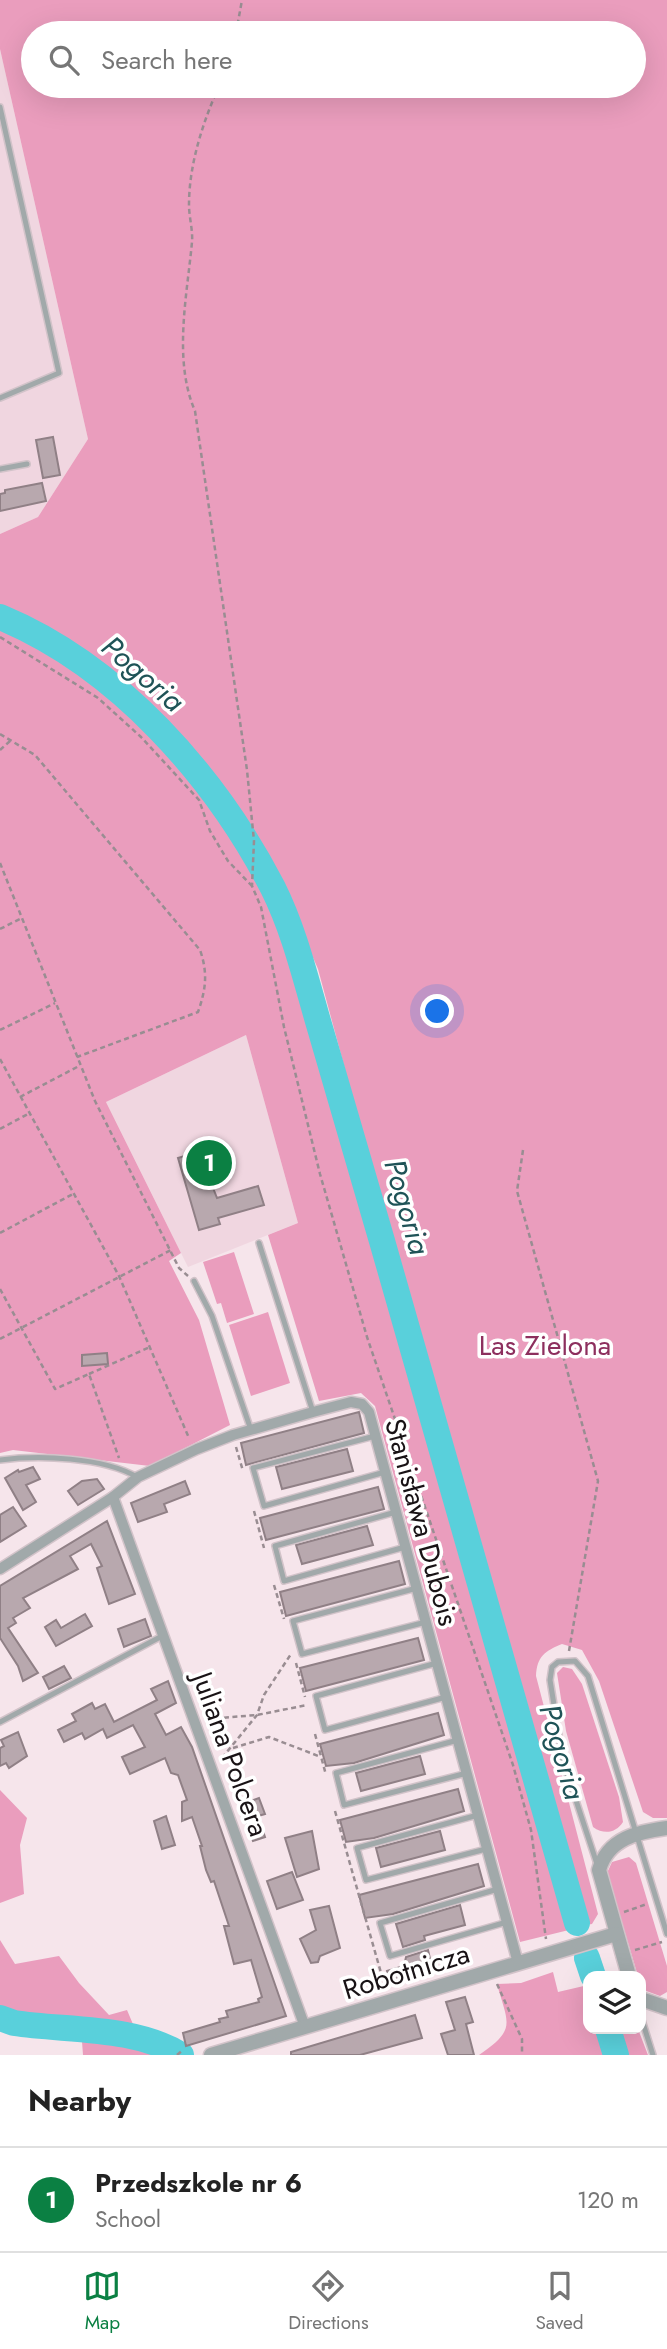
<!DOCTYPE html>
<html lang="en">
<head>
<meta charset="utf-8">
<style>
  :root { --surface:#fff; --page:#f6f6f6; --text:#222; --muted:#767676; --line:#e0e0e0; --accent:#0b8043 }
  body { margin:0; font-family:Jost,sans-serif; background:var(--page); color:var(--text) }
  .controls { position:absolute; right:21px; bottom:21px; display:grid; overflow:hidden; border-radius:14px; box-shadow:0 7px 28px #0002 }
  .controls button { width:63px; height:63px; display:grid; place-items:center; padding:0; border:0; border-bottom:2px solid var(--line); background:var(--surface); color:var(--text); font:35px sans-serif }
  .you { position:absolute; left:438px; top:1012px; width:24px; height:24px; margin:-18px; border:5px solid #fff; border-radius:50%; background:#1a73e8; box-shadow:0 0 0 10px #1a73e833 }
  .badge { display:grid; place-items:center; width:46px; height:46px; border-radius:50%; background:var(--accent); color:#fff; font-size:23px; font-weight:700 }
  .pin { position:absolute; translate:-50% -50%; border:4px solid #fff; box-shadow:0 2px 7px #0006 }
  .list { margin:0; padding:0; list-style:none }
  h2 { display:flex; justify-content:space-between; align-items:center; height:91px; margin:0; padding:0 28px; font-size:30px }
  h2 small { font-size:23px; font-weight:400; color:var(--muted) }
  .list li { display:grid; grid-template-columns:46px 1fr auto; gap:21px; align-items:center; box-sizing:border-box; height:105px; padding:0 28px; border-top:2px solid var(--line) }
  .list b { display:block; font-size:26px; white-space:nowrap }
  .list p { margin:0; font-size:23px; white-space:nowrap; color:var(--muted) }
  .list em { font-size:23px; font-style:normal; color:var(--muted) }
  .icon { flex:none; width:38px; height:38px; fill:none; stroke:currentColor; stroke-width:2; stroke-linecap:round; stroke-linejoin:round }
  .map { position:relative; flex:none; width:667px; height:2055px; overflow:hidden }
  .search { position:absolute; background:var(--surface); box-shadow:0 7px 28px #0002; left:21px; right:21px; top:21px; height:77px; display:flex; align-items:center; gap:18px; box-sizing:border-box; padding:0 24px; border-radius:38px; color:var(--muted); font-size:26px }
  .sheet { height:196px; background:var(--surface) }
  nav { display:flex; justify-content:space-around; align-items:center; box-sizing:border-box; height:98px; border-top:2px solid var(--line); background:var(--surface); font-size:19px; color:var(--muted) }
  nav a { display:grid; justify-items:center; gap:4px }
  nav .on { color:var(--accent) }
  .map>svg:first-child { display:block }
</style>
</head>
<body>
<div class="map">
<svg width="667" height="2055" viewBox="0 0 667 2055">
  <rect width="100%" height="100%" fill="#f6e5eb"/>
  <g fill="#f0d6e0">
    <polygon points="0,49 88,439 38,517 0,534"/>
    <polygon points="246,1035 298,1223 188,1267 106,1102"/>
  </g>
  <g fill="#ea9dbd" fill-rule="evenodd">
    <path d="M0,0H667V1818H653L643,1812L599,1681L582,1650L562,1644C545,1651 537,1656 536,1676L598,1914L592,1924L586,1925L581,1916L429,1382L318,969L267,852L251,835L257,876L295,971L573,1929L520,1942L375,1406L361,1393L319,1401L268,1235L298,1223L246,1035L106,1102L181,1253L169,1261L199,1320L230,1425L150,1466L13,1450L0,1453V534L38,517L88,439L0,49ZM33,33H634V86H33Z"/>
    <polygon points="234,1252 254,1314 227,1323 221,1303 217,1304 203,1262"/>
    <polygon points="268,1312 290,1383 251,1396 229,1325"/>
    <path d="M563,1667L572,1669L582,1684L619,1797L623,1822C616,1833 604,1835 593,1827L566,1731L557,1673Z"/>
    <polygon points="0,1790 27,1818 20,1845 24,1894 0,1903"/>
    <polygon points="629,1857 636,1863 667,1966 667,1992 660,1996 641,1989 641,1976 638,1976 607,1873 612,1862"/>
    <polygon points="0,1940 15,1964 59,1956 79,1983 109,2015 127,2010 135,2029 188,2050 173,2055 83,2055 81,2028 0,2010"/>
    <path d="M553,1972L558,1992L588,1985V2029H638L648,2055H479C517,2029 508,2024 497,1984L521,1983Z"/>
  </g>
  <g fill="none" stroke-linecap="round" stroke-linejoin="round">
    <g stroke="#59d0db" stroke-width="26">
      <path d="M0,617C118,666 215,776 273,888C295,932 306,981 320,1028C341,1099 362,1170 382,1241C447,1468 512,1696 577,1923"/>
      <polyline points="587,1958 593,1976"/>
      <path d="M0,2018L14,2023C67,2031 135,2026 181,2055"/>
      <polyline points="608,2029 616,2055"/>
    </g>
  </g>
  <g fill="#b8a8ae" stroke="#908086" stroke-width="2">
    <polygon points="53,437 60,475 43,478 36,440"/>
    <polygon points="42,483 46,501 0,511 0,494 5,493 5,490"/>
    <polygon points="199,1152 217,1198 258,1186 264,1205 218,1218 220,1224 199,1230 178,1158"/>
    <polygon points="107,1353 108,1364 82,1366 82,1355"/>
    <polygon points="359,1412 364,1433 246,1465 241,1443"/>
    <polygon points="347,1449 353,1471 282,1489 276,1467"/>
    <polygon points="33,1467 40,1479 26,1485 36,1502 23,1510 5,1478 18,1470 19,1472"/>
    <polygon points="97,1479 104,1489 78,1505 68,1491 82,1481"/>
    <polygon points="185,1481 190,1494 164,1504 167,1512 138,1522 131,1503"/>
    <polygon points="378,1487 384,1509 266,1540 260,1518"/>
    <polygon points="13,1507 26,1526 0,1542 0,1515"/>
    <polygon points="107,1521 135,1594 109,1604 97,1568 102,1566 91,1544 70,1556 78,1569 23,1598 30,1608 13,1618 16,1623 8,1628 38,1673 23,1681 18,1666 0,1638 0,1586"/>
    <polygon points="367,1526 373,1545 302,1564 296,1545"/>
    <polygon points="399,1561 405,1584 286,1616 280,1592"/>
    <polygon points="85,1614 92,1626 56,1646 45,1627 56,1620 61,1628"/>
    <polygon points="145,1619 151,1636 124,1647 118,1629"/>
    <polygon points="418,1638 424,1660 306,1691 300,1668"/>
    <polygon points="64,1666 71,1678 49,1689 43,1677"/>
    <polygon points="168,1681 176,1703 155,1714 166,1735 181,1727 192,1747 286,2016 186,2046 183,2033 220,2022 219,2019 228,2017 226,2011 259,2002 258,1999 262,1997 251,1960 234,1964 224,1926 229,1926 214,1881 211,1882 206,1870 200,1846 202,1846 192,1817 182,1821 182,1802 187,1800 178,1775 171,1773 165,1758 130,1774 122,1757 145,1747 133,1725 107,1738 103,1729 85,1739 82,1733 64,1742 58,1730 76,1721 72,1714 92,1703 95,1709 105,1704 114,1722 157,1700 151,1689"/>
    <polygon points="438,1713 444,1735 354,1763 326,1766 320,1744"/>
    <polygon points="18,1732 27,1756 9,1768 6,1763 0,1766 0,1748 4,1746 1,1740"/>
    <polygon points="420,1756 425,1774 361,1791 356,1773"/>
    <polygon points="458,1789 464,1811 374,1838 346,1842 340,1820"/>
    <polygon points="259,1798 265,1814 258,1816 265,1837 253,1841 240,1805"/>
    <polygon points="166,1816 175,1845 162,1849 154,1821"/>
    <polygon points="312,1831 319,1869 297,1877 285,1838"/>
    <polygon points="440,1831 445,1850 381,1867 376,1848"/>
    <polygon points="478,1864 484,1886 393,1914 365,1918 359,1895"/>
    <polygon points="292,1872 303,1900 277,1909 267,1881"/>
    <polygon points="460,1905 465,1925 424,1936 425,1940 403,1947 396,1924"/>
    <polygon points="329,1906 340,1948 320,1956 318,1962 311,1963 300,1939 316,1930 310,1910"/>
    <polygon points="428,1950 432,1967 411,1972 413,1978 391,1985 387,1971 404,1966 406,1957"/>
    <polygon points="465,1997 473,2022 466,2024 474,2055 448,2055 441,2034 455,2030 446,2002"/>
    <polygon points="415,2015 422,2038 360,2055 291,2055 291,2052"/>
  </g>
  <g fill="none" stroke-linecap="round" stroke-linejoin="round">
    <defs>
      <g id="service">
        <polyline points="0,107 59,373 0,398"/>
        <polyline points="0,469 27,464"/>
        <polyline points="259,1243 313,1412"/>
        <polyline points="194,1281 212,1316 251,1430"/>
        <polyline points="375,1436 253,1468 264,1506 385,1472"/>
        <path d="M0,1460C39,1455 103,1457 137,1477"/>
        <polyline points="396,1512 275,1546 284,1581 405,1547"/>
        <polyline points="417,1588 293,1621 302,1654 426,1622"/>
        <polyline points="437,1663 316,1696 325,1730 446,1697"/>
        <polyline points="0,1722 164,1635"/>
        <polyline points="458,1740 336,1773 344,1805 467,1773"/>
        <polyline points="478,1815 357,1848 366,1880 486,1849"/>
        <polyline points="597,1864 563,1761 550,1680 552,1667 558,1662 575,1661 588,1676 667,1934"/>
        <polyline points="498,1889 380,1923 390,1956 507,1922"/>
        <polyline points="641,2017 653,2055"/>
      </g>
      <g id="minor">
        <polyline points="113,1497 305,2027"/>
        <polyline points="0,1569 113,1497 138,1477 197,1449 233,1435 313,1412 351,1402 362,1404 369,1412 518,1963"/>
      </g>
      <g id="tertiary">
        <path d="M629,1976L599,1870C608,1838 638,1832 667,1828"/>
        <polyline points="641,1999 667,2008"/>
        <polyline points="211,2055 616,1934"/>
      </g>
    </defs>
    <use href="#service" stroke="#d2c3c9" stroke-width="8"/>
    <use href="#minor" stroke="#d2c3c9" stroke-width="13"/>
    <use href="#tertiary" stroke="#d2c3c9" stroke-width="17"/>
    <g stroke="#998d92" stroke-width="2.5" stroke-dasharray="5 3.5" stroke-linecap="butt">
      <polyline points="236,33 242,0"/>
      <path d="M219,86C203,122 189,164 189,205C189,217 193,230 192,242C187,296 173,360 195,411L247,770L254,841L252,886L261,907L284,1027L320,1174L367,1337L513,1765L531,1830L546,1939"/>
      <polyline points="0,637 98,698 141,737 199,800 210,831 228,861 252,886"/>
      <path d="M0,734L35,755L200,950C208,973 206,989 198,1012L77,1057"/>
      <polyline points="0,750 10,741"/>
      <polyline points="0,863 95,1101 179,1268 188,1276"/>
      <polyline points="0,929 20,919"/>
      <polyline points="0,1030 55,1003"/>
      <polyline points="0,1059 119,1276 189,1438"/>
      <polyline points="20,1097 79,1066"/>
      <polyline points="0,1129 28,1114"/>
      <polyline points="523,1150 517,1191 598,1481 569,1651"/>
      <polyline points="0,1233 73,1194"/>
      <polyline points="0,1289 55,1389 89,1374 119,1458"/>
      <polyline points="0,1339 171,1250"/>
      <polyline points="89,1374 150,1347"/>
      <polyline points="236,1447 243,1471"/>
      <polyline points="254,1511 264,1548"/>
      <polyline points="274,1585 284,1619"/>
      <polyline points="296,1663 305,1697"/>
      <polyline points="207,1719 257,1715 307,1705"/>
      <polyline points="315,1734 326,1775"/>
      <polyline points="233,1748 269,1737 321,1757"/>
      <polyline points="222,1758 257,1715 264,1695 291,1654"/>
      <polyline points="335,1811 385,1987"/>
      <polyline points="624,1912 647,1904"/>
      <polyline points="635,1950 662,1942"/>
      <polyline points="497,1984 522,2039 522,2055"/>
      <polyline points="177,2055 183,2050"/>
    </g>
    <use href="#service" stroke="#a1a9aa" stroke-width="5"/>
    <use href="#minor" stroke="#a1a9aa" stroke-width="10"/>
    <use href="#tertiary" stroke="#a1a9aa" stroke-width="14"/>
  </g>
  <g text-anchor="middle" stroke-width="7" stroke-linejoin="round" paint-order="stroke">
    <g font-size="28" fill="#8d2f5e" stroke="#fff">
      <text x="545" y="1355">Las Zielona</text>
    </g>
    <g font-size="28" fill="#181215" stroke="#fff">
      <text transform="translate(422 1522) rotate(75)" y="10">Stanisława Dubois</text>
      <text transform="translate(231 1754) rotate(70)" y="10">Juliana Polcera</text>
      <text transform="translate(406 1971) rotate(-17)" y="10">Robotnicza</text>
    </g>
    <g font-size="30" font-style="italic" fill="#1f5357" stroke="#fff">
      <text transform="translate(143 674) rotate(41)" y="10">Pogoria</text>
      <text transform="translate(407 1207) rotate(74)" y="10">Pogoria</text>
      <text transform="translate(562 1752) rotate(74)" y="10">Pogoria</text>
    </g>
  </g>
</svg>
<div class="controls">
<button><svg class="icon" aria-label="layers" viewBox="0 0 24 24"><path d="M12 4l9 5-9 5-9-5zM3 14l9 5 9-5"/></svg></button>
</div>
<div class="you"></div>
<div class="pin badge" style="left:209px;top:1163px">1</div>
<div class="search"><svg class="icon" aria-label="search" viewBox="0 0 24 24"><circle cx="10" cy="10" r="6"/><path d="M15 15l6 6"/></svg>Search here</div>
</div>
<section class="sheet">
<h2>Nearby<small></small></h2>
<ul class="list">
<li><span class="badge">1</span><div><b>Przedszkole nr 6</b><p>School</p></div><em>120 m</em></li>
</ul>
</section>
<nav>
<a class="on"><svg class="icon" aria-label="map" viewBox="0 0 24 24"><path d="M3 6l6-2 6 2 6-2v14l-6 2-6-2-6 2zM9 4v14M15 6v14"/></svg>Map</a>
<a><svg class="icon" aria-label="directions" viewBox="0 0 24 24"><path d="M12 3l9 9-9 9-9-9zM9 14v-3h6M13 9l2 2-2 2"/></svg>Directions</a>
<a><svg class="icon" aria-label="saved" viewBox="0 0 24 24"><path d="M7 4h10v16l-5-4-5 4z"/></svg>Saved</a>
</nav>
</body>
</html>
